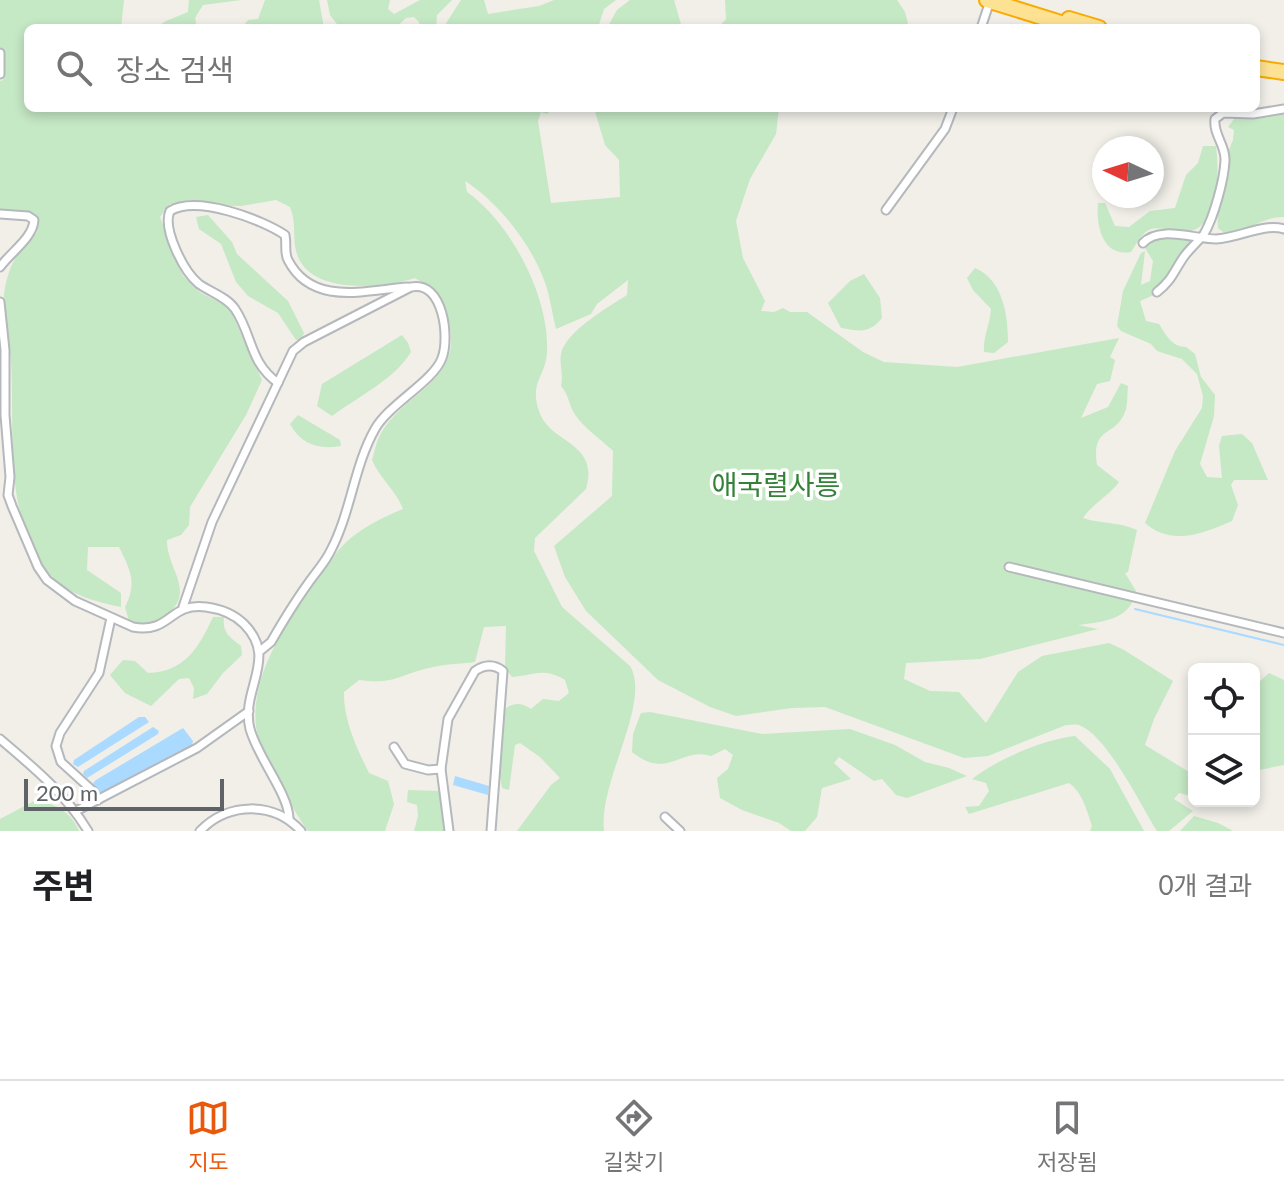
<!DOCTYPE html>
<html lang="ko">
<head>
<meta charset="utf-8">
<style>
  :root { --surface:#fff; --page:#f2f2f2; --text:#202124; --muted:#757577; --line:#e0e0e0; --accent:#ea580c }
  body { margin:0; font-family:Lato,"Noto Sans KR",sans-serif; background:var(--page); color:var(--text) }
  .controls { position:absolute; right:24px; bottom:24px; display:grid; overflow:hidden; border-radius:12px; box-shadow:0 4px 12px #0003 }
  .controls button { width:72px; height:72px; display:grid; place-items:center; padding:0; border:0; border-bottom:2px solid var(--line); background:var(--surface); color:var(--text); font:40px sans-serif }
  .compass { position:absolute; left:1092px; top:136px; width:72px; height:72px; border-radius:50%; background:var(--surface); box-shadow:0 4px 12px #0003; rotate:274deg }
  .scale { position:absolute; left:24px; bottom:20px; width:200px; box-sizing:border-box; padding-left:8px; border:4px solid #5f6368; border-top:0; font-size:22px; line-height:28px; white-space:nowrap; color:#5f6368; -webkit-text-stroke:6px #fff; paint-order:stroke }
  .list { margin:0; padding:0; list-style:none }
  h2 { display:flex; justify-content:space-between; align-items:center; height:104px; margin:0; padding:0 32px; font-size:34px }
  h2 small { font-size:26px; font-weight:400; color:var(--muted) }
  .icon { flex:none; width:44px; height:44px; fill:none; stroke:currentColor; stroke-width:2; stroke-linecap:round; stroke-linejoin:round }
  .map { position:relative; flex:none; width:1284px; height:831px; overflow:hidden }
  .search { position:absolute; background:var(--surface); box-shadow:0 4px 12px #0003; left:24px; right:24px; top:24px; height:88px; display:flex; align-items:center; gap:20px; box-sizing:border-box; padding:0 28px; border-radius:12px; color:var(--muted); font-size:30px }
  .sheet { height:248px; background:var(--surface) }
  nav { display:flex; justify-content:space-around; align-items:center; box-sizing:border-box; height:112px; border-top:2px solid var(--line); background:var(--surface); font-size:22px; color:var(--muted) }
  nav a { display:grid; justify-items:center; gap:4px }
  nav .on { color:var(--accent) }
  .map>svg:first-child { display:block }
</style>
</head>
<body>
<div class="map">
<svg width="1284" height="831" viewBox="0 0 1284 831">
  <rect width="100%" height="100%" fill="#f1efe8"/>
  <g fill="#c5e8c5">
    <path d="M0,0H124L121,28H28V108H553L547,114L541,112L538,121L551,203L620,197L619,160L605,145L594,108H779L776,134L750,179L736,221L743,258L765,301L761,311L774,312L783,308L790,312H807L863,352L884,362L957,367L1119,338L1110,357L1115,360L1110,381L1097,384L1081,418L1108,407L1121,383L1128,386C1127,394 1128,405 1125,412C1115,438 1091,425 1097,465L1119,482C1108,497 1093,503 1083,518C1101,524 1120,522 1137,530L1128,572L1125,573L1136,591C1131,620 1102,622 1078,625L1098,629L980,659L906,663L904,679L930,691L959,692L986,723L1018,672L1042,656L1109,643L1124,650L1173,681L1154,719L1145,745L1194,775V797L1179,793L1174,799L1193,811L1169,831H1157C1141,806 1107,735 1079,725C1075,724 1071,725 1066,725L988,756L964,758L825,707L792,708L736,716L710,707L658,680L586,611L565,577L554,546L612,496L613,451C600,438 580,426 572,409C568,400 568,394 561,386C564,374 559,365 561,354C565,332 608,307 627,295L628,280L597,304L591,314L556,329C553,317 551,304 548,292C537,251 500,203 465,181L467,192C511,223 550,298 547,352C546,376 529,383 539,411C549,444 600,441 586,489L535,538L534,551L562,607L630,666C652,702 598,782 604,831H517L551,785L560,778L540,757L520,743L515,745L509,790L502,788L499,771L505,709C514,702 522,703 531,709L543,699L559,701L569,693L565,680C543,667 535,675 512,677L505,668L506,626L484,627L475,662C460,664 443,664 429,668C398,675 394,685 359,680L344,692C343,719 357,749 369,773L388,781L394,804L385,831H308C292,808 259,754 256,726C249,664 303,601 337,552C356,530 377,520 403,509C396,490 380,479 372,460C375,450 377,438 383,430C409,390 465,378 448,320C441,295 436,292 415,278C385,288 318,294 300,261C290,244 298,225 290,207L276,200L241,206L170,204L160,217L183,276L201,293L229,307L262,380L246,415L190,507L189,525L181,535L167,540C166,569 198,592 165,616C152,626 144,626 129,621L125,607C137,583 131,571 119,547H88L87,570L121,593V607C87,600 57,591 39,560C4,501 15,428 11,362C9,340 2,317 4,295C7,268 17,251 37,232L34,214L0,211V81L3,80L5,59L0,49Z"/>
    <polygon points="189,0 241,0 203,5 195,18 197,28 155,28 166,21 188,12"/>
    <polygon points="265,0 319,0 324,28 242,28 248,20 258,19"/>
    <polygon points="327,0 390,0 388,9 394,14 420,0 452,0 437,15 436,28 420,28 419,22 414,17 406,18 395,28 340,28 330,15"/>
    <polygon points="461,0 484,0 488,14 539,6 554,0 616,0 604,9 598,28 443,28"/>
    <polygon points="630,0 674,0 682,28 607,28 617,10"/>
    <polygon points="725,0 897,0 905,12 909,28 718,28 726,19"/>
    <path d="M1284,111V217C1264,216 1247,232 1227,235L1218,228L1217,205L1227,182L1230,166L1228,152L1233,140L1234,130L1228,127L1237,115Z"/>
    <path d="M1203,146H1216C1219,171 1221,231 1184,232C1173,233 1158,224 1147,231C1141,235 1135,246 1131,252C1102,257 1096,225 1098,203H1105L1115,226L1129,227L1150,211L1175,208L1186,175L1198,163Z"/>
    <polygon points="208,215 232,242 237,254 288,301 304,333 301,340 296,340 278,313 248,296 236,282 221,244 199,229 196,217"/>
    <path d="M1167,236L1188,238L1194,242L1168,281L1156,286L1154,295L1140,301L1146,321L1159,324C1166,335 1172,347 1186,347L1195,354L1201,377L1215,395L1214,416L1200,464L1207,477L1222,478L1219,446L1222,436L1242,434L1252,443L1268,480H1234L1231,485L1238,505L1232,521C1203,534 1171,546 1145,523L1175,451L1202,408L1203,396L1197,374L1182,359L1157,351L1151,344L1121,331L1117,326L1123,291L1141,253L1145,251L1141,285L1150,281L1153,261L1145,248L1148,241Z"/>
    <path d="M975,268C1003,280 1008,315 1008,342L994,353L984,352C983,336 990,325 991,309L973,290L967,278Z"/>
    <path d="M864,274L880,298L882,318C869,334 860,331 841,328L828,303L850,281Z"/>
    <path d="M402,335L408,343L411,352C394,380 357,397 332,416L317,406L322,384Z"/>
    <path d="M298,415L340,440L341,446C318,450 301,444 290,424Z"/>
    <path d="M213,617H224C222,633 230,637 241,646L242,655L223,673L207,694L193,699L194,688L189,678L179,679L151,706L125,693L110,675L123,660L135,661L148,673C185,672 199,647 213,617Z"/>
    <polygon points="1269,673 1284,680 1284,765 1254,771 1254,692 1258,683"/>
    <path d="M650,712L762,734L850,729L895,745L925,762L949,768L967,776L907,798L896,795L882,779L874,781L839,757L834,763L851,779L822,788L817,817L805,831H791L779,823L742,810L720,798L717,778L728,769L733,755L725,749L711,756C681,746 668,781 632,752L633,734L641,713Z"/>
    <path d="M1075,736L1110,769L1144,831H1090L1092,826C1087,811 1083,793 1069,783L969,814L965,807L979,806L989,791L986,783L972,779C996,760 1044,739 1075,736Z"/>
    <polygon points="408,790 441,791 445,831 414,831 418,816 417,805 407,802"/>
    <path d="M36,800C56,804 71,812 79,831H0V819Z"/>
    <polygon points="1194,816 1218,823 1233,831 1180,831"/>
  </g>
  <g fill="#aadaff">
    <polygon points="139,717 145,717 149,722 78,767 73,764 74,760"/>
    <polygon points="153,727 159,731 158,734 87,778 83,774 84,771"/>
    <polygon points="183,728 193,741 192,745 102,794 99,793 93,783 96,780"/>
    <polygon points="455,776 489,786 488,795 453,785"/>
  </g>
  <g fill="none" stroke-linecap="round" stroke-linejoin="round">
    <polyline stroke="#aadaff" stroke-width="2" points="1135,609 1284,645"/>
    <defs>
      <g id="minor">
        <polyline points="981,28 990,1"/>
        <polyline points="0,53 0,74"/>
        <polyline points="886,210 945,129 953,108"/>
        <path d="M0,214L28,216L34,220C33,238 11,252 0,267"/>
        <path d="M1143,243C1160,225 1194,239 1216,239C1239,238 1263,223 1284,229"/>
        <path d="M1157,292C1172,280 1173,273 1183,258C1189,249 1198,242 1204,234C1214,217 1224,180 1225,161C1226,145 1213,135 1215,119L1223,113L1253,114L1284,109"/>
        <path d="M0,302L5,350V415L10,477L8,495L12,506L38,567L47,580L75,601L133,627C171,634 169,602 206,607C221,609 234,614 244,624C279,659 240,689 250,729C258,758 288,793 289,818"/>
        <path d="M278,383C249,362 253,336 235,309C227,297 210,292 199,284C184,272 162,229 170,211C197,195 261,219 285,235C287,244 284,253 288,260C312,307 366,290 408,287"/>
        <polyline points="1009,567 1284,633"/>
        <path d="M183,607L212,522L293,351L304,342L411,287C443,280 450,337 442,358C434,381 389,404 375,429C354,466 351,512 331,550C325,563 315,573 307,585C294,603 282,623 271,642L260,651"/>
        <path d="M0,739C33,767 65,793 88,831"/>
        <path d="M394,747L405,764L428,770L441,769L448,719L475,671C485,664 494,664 503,671L491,831"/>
        <polyline points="441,769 449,831"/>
        <polyline points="98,800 94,792 61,762 56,746 60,733 99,673 111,618"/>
        <polyline points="76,811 197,748 249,711"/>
        <polyline points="665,817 680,831"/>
        <path d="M200,831C228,802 274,801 301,831"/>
      </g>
      <g id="motorway">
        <polyline points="987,0 1077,28"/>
        <polyline points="1069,19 1099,28"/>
        <polyline points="1256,68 1284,72"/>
      </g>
    </defs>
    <use href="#minor" stroke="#b5b8bc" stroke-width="11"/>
    <use href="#motorway" stroke="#f9ab00" stroke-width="18"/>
    <use href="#minor" stroke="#fff" stroke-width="7"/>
    <use href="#motorway" stroke="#fde293" stroke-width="14"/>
  </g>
  <g text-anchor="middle" stroke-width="7" stroke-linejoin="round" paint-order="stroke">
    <g font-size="28" fill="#348238" stroke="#fff">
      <text x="776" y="495">애국렬사릉</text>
    </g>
  </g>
</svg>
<div class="controls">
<button><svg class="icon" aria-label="locate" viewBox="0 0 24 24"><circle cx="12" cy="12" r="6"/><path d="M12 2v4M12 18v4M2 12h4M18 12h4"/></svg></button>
<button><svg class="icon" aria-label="layers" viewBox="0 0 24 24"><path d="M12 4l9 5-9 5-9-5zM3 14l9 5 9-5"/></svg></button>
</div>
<svg class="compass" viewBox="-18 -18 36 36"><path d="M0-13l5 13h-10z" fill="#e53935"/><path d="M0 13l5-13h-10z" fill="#757577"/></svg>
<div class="scale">200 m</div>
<div class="search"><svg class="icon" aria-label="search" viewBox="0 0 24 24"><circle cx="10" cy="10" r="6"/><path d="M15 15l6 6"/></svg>장소 검색</div>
</div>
<section class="sheet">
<h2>주변<small>0개 결과</small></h2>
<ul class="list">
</ul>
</section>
<nav>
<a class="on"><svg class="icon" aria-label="map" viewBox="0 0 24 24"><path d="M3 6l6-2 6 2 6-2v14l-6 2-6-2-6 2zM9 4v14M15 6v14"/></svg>지도</a>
<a><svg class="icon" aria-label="directions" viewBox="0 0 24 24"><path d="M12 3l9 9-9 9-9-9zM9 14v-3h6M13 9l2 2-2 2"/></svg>길찾기</a>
<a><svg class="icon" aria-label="saved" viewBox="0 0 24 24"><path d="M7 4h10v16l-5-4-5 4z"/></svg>저장됨</a>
</nav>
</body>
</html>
